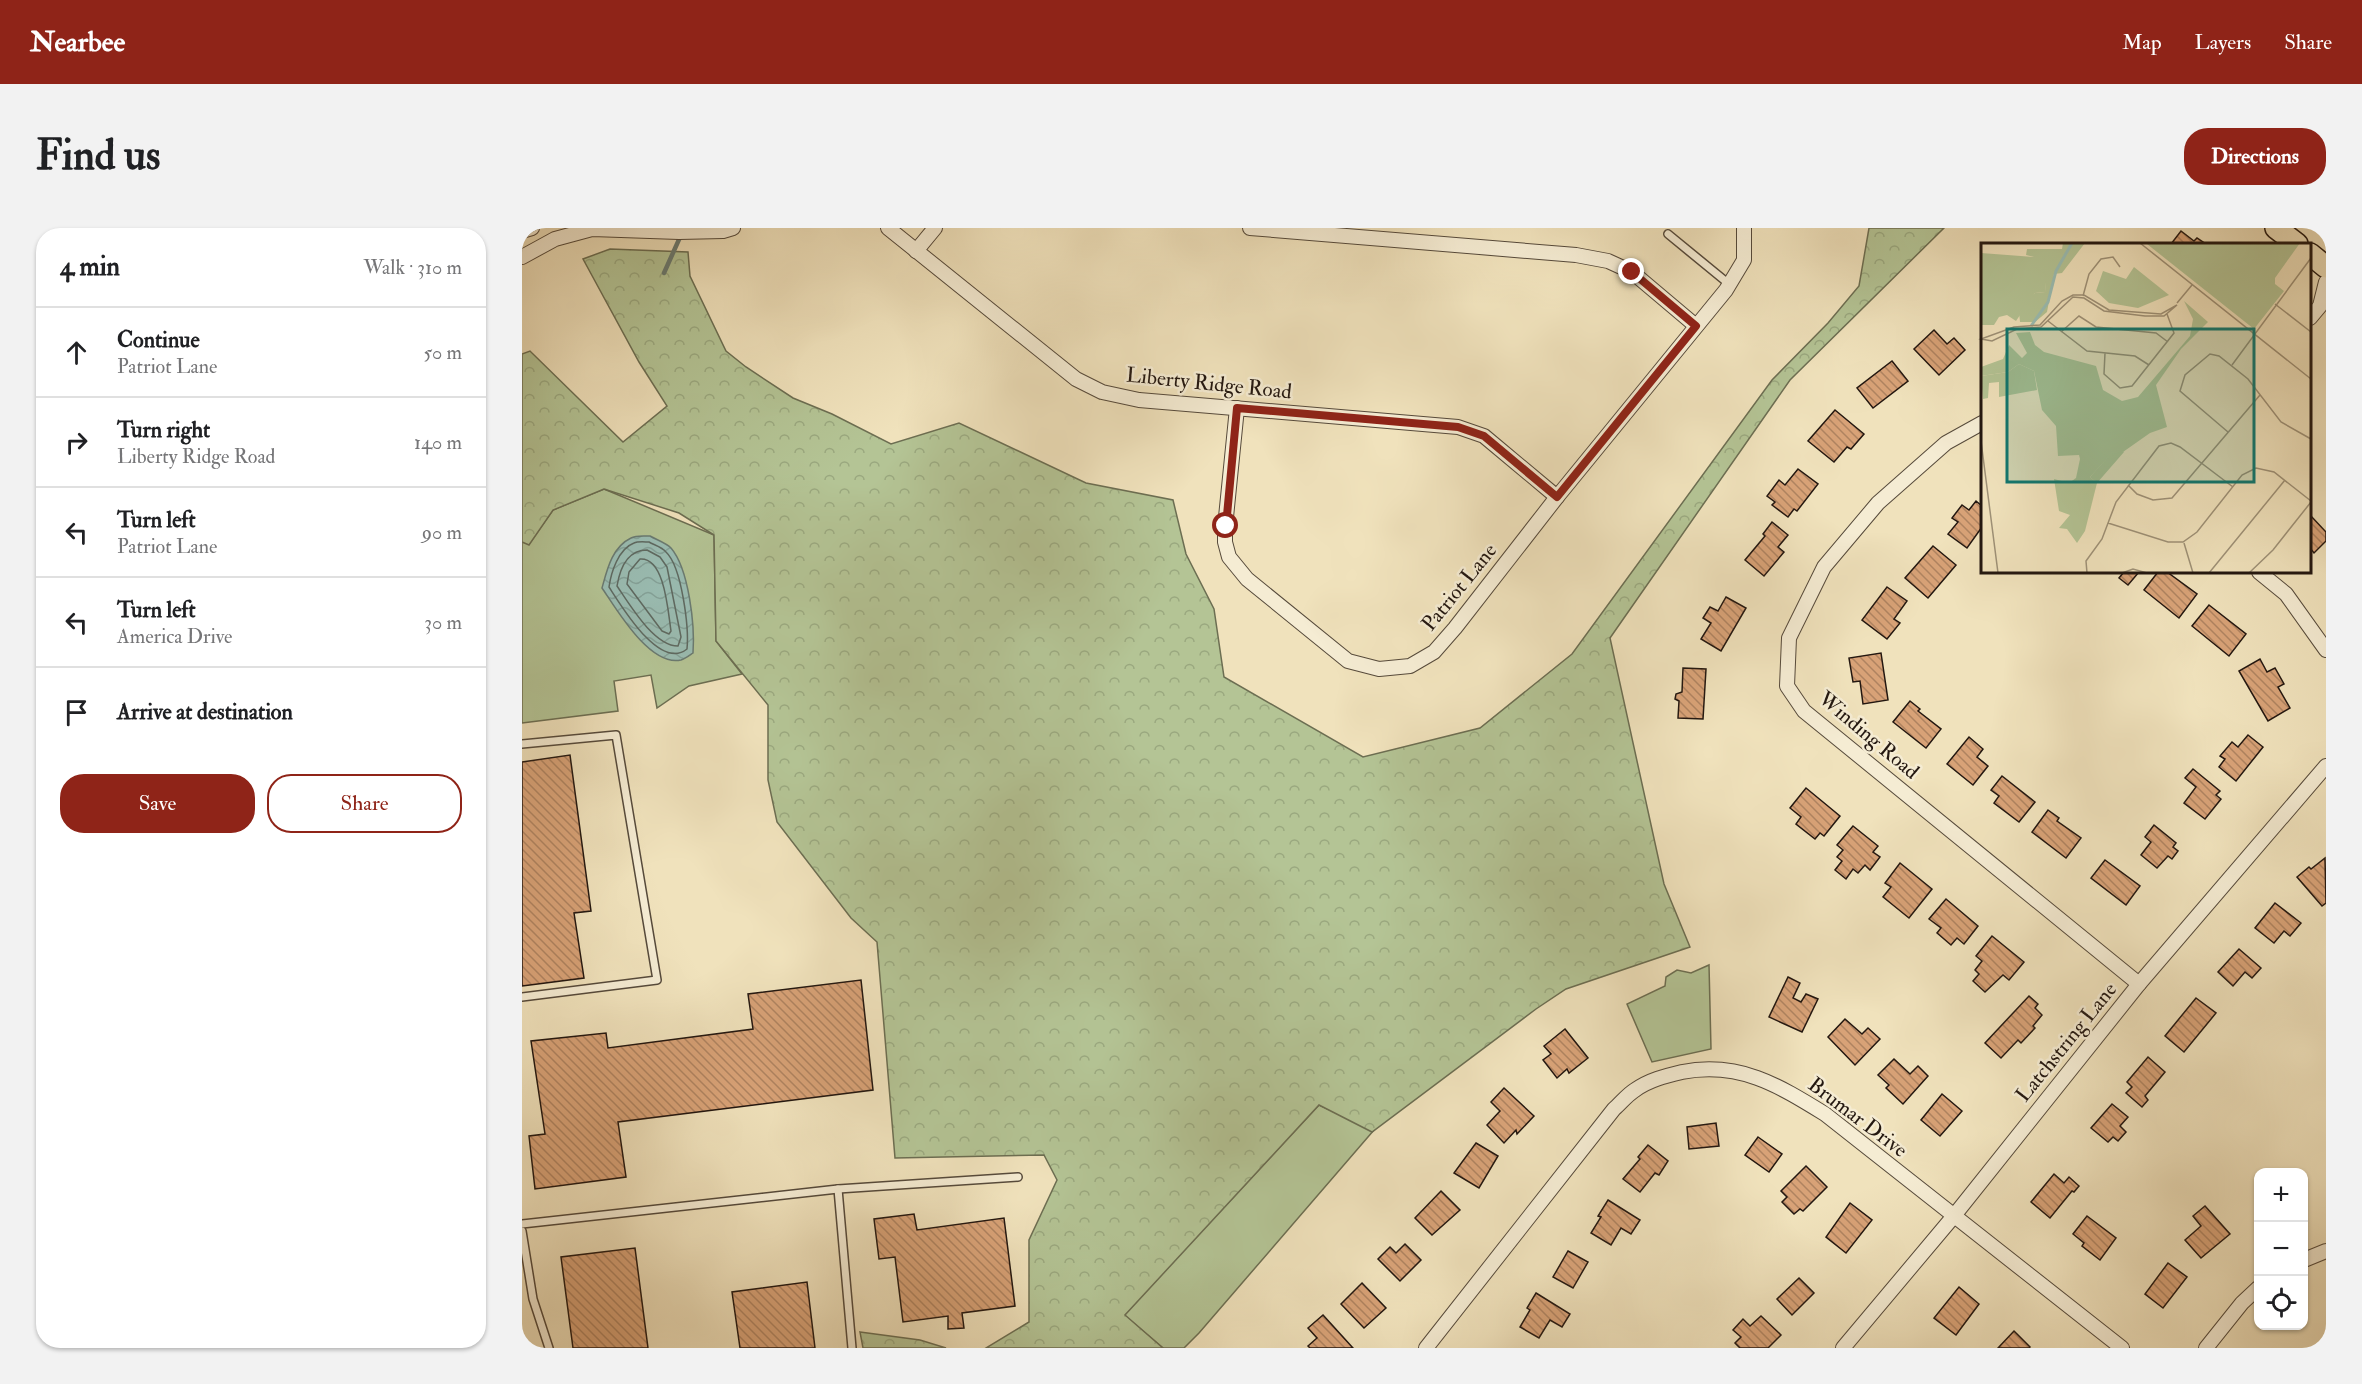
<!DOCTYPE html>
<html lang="en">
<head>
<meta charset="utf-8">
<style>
  :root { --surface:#fff; --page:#f2f2f2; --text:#202124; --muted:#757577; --line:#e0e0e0; --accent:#8f2418 }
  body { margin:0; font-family:"IM FELL Double Pica",serif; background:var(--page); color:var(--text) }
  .controls { position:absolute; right:18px; bottom:18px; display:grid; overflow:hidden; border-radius:12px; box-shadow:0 2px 4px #0004 }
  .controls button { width:54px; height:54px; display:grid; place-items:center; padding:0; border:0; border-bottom:2px solid var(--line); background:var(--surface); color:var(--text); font:30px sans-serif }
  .stop { position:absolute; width:18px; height:18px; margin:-14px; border:4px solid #8f2418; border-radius:50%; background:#fff }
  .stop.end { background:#8f2418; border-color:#fff; box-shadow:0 2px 6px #0008 }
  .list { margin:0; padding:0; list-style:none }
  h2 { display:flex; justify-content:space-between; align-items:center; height:78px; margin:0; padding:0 24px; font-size:26px }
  h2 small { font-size:20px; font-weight:400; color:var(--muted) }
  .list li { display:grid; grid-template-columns:39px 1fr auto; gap:18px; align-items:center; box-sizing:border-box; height:90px; padding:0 24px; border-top:2px solid var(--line) }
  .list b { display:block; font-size:22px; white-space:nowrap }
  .list p { margin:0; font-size:20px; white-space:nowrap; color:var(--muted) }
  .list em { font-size:20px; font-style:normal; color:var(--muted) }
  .actions { display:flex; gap:12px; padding:18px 24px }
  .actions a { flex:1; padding:14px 0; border:2px solid var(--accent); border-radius:24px; text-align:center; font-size:21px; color:var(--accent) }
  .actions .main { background:var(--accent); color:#fff }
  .icon { flex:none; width:33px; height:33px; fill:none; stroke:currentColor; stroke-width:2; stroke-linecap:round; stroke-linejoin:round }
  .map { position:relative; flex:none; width:1804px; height:1120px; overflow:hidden; border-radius:24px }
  header { display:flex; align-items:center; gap:36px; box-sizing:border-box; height:84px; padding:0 30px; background:var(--accent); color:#fff }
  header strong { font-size:28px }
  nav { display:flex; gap:33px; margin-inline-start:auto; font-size:21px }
  .intro { display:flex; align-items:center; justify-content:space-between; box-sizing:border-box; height:144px; padding:0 36px }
  h1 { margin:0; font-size:42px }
  .button { padding:15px 27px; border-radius:24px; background:var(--accent); color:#fff; font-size:21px; font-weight:700 }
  main { display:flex; gap:36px; padding:0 36px }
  aside { flex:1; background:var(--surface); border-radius:24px; box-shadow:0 2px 4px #0004 }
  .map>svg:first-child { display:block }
</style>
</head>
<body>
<header>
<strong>Nearbee</strong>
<nav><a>Map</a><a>Layers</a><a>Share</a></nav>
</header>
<div class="intro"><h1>Find us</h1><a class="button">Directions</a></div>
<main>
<aside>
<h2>4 min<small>Walk · 310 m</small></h2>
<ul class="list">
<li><svg class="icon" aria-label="ahead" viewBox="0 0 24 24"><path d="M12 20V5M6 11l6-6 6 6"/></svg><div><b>Continue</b><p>Patriot Lane</p></div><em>50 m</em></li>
<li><svg class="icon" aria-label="right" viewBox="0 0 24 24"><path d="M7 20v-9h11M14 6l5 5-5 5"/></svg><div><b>Turn right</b><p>Liberty Ridge Road</p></div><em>140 m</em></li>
<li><svg class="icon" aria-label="left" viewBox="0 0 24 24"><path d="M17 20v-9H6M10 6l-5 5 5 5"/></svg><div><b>Turn left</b><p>Patriot Lane</p></div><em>90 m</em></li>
<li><svg class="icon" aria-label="left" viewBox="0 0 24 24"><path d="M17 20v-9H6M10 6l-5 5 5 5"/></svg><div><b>Turn left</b><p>America Drive</p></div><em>30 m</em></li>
<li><svg class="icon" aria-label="arrive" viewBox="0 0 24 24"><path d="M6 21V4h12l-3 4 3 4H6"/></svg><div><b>Arrive at destination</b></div></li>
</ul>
<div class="actions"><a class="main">Save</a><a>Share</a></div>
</aside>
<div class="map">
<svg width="1804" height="1120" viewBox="0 0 1804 1120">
  <defs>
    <pattern id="forest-crowns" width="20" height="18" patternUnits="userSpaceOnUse" patternTransform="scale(1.5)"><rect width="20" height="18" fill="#b4c495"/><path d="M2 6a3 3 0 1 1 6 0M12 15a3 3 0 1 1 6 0" fill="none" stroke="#9aa87f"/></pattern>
    <pattern id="water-waves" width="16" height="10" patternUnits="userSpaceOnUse" patternTransform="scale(1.5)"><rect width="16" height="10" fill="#9abdb3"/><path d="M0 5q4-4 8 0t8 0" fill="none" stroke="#84a299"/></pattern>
    <pattern id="building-back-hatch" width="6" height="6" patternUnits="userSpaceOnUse" patternTransform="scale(1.5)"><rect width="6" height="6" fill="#d8a277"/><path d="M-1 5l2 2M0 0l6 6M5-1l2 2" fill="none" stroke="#af8360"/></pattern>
  </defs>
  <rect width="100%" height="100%" fill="#f0e2bc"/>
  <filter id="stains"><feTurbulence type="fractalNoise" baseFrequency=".00333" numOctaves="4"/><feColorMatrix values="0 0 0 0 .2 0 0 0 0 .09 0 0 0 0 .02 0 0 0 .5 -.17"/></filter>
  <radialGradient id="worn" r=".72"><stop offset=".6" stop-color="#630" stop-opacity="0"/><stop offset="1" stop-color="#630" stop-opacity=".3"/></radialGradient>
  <g fill="#b4c495" stroke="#6c6e52" stroke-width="1.5">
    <polygon points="82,261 192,307 194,413 220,446 167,458 135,480 129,447 92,453 96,483 0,495 0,314 7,316 31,282"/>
    <polygon points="1187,737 1189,821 1130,834 1105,776 1143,758 1144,749 1155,742 1169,745"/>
    <polygon points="797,877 852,902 677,1105 662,1120 641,1120 602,1087"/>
  </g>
  <g fill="url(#forest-crowns)" stroke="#6c6e52" stroke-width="1.5">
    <polygon points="1347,0 1422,0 1268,152 1088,410 1142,656 1168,719 1044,761 1014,781 850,904 797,877 603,1087 641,1120 464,1120 507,1094 507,1012 535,952 522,927 373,930 355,714 329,690 255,594 246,552 246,477 194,413 192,307 157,285 82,261 31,282 7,317 0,314 0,126 8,123 101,214 145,178 117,134 61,31 88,21 166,24 168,48 204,123 224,139 271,170 310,186 369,216 437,195 564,255 651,272 664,326 692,381 702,449 841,529 958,500 1050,426 1250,152 1306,95 1337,58"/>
    <polygon points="338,1104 398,1112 424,1120 341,1120"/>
  </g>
  <path fill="url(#water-waves)" stroke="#6a7b72" stroke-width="1.5" d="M128,308C135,312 144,315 149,320C167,341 173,398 171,425C168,427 163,431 159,432C128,439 95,382 80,360C85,342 90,319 109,310C114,307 123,308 128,308Z"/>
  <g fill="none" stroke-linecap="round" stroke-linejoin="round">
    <g stroke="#5e6a62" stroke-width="1.5">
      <path d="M127,314C132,317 140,319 144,324C160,339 167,400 165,421C138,443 100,379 87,359C89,345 96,321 112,315C116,313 123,314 127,314Z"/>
      <path d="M125,322L138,329L145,339L159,409L156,418C132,418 108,377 95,358C98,340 105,322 125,322Z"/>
      <path d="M118,331C143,329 146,384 149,403L147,406L140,403L105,356L107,344Z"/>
    </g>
    <polyline stroke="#6a7b72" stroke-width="4.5" points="142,45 159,7"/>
  </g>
  <g fill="url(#building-back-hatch)" stroke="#231710" stroke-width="1.5">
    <polygon points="1659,3 1672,13 1675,10 1684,16 1649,16"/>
    <polygon points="1412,102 1425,116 1432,110 1443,122 1417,147 1392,121"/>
    <polygon points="1370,133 1386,153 1351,180 1335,160"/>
    <polygon points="1313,182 1342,206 1329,221 1325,219 1312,234 1286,213"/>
    <polygon points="1276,241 1296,256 1275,283 1272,281 1266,289 1250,277 1253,274 1245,268 1257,252 1263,257"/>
    <polygon points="1454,273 1460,278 1460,299 1445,320 1426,306 1436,294 1430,290 1440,277 1447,282"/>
    <polygon points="1788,287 1804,304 1804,313 1792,325 1788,320"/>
    <polygon points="1250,294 1266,307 1256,319 1262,324 1242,348 1223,332 1243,308 1241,306"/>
    <polygon points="1411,318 1434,337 1406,370 1383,350"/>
    <polygon points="1602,344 1617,344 1606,357 1597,350"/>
    <polygon points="1636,344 1645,344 1675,366 1657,390 1622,362"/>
    <polygon points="1365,359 1385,373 1372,391 1378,395 1365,411 1340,392"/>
    <polygon points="1204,369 1224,380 1199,423 1179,411 1189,395 1181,390 1188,379 1196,383"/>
    <polygon points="1687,377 1724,406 1707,428 1670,398"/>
    <polygon points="1359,425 1366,472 1341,476 1338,453 1331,454 1327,430"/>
    <polygon points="1738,431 1745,444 1753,440 1762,456 1756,459 1768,480 1746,493 1717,443"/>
    <polygon points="1161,440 1184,441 1181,491 1156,490 1157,473 1153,471 1154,466 1160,464"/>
    <polygon points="1388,473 1398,481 1396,483 1419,501 1404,520 1371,494"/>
    <polygon points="1726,507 1741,519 1714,553 1697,539 1703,531 1698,528 1710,514 1716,519"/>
    <polygon points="1447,509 1461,521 1455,529 1466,538 1451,557 1425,536"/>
    <polygon points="48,527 69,683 52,685 62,750 0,758 0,534"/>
    <polygon points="1671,541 1698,563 1694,567 1699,571 1683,591 1662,575 1674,559 1663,550"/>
    <polygon points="1480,548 1513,574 1497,594 1472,575 1477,568 1469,562"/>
    <polygon points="1284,560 1318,588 1302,608 1298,605 1293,611 1274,596 1279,589 1268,580"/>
    <polygon points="1526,582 1537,590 1535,593 1559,610 1544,630 1510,604"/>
    <polygon points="1632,597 1654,615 1651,619 1656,623 1650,631 1646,628 1635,640 1619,627 1629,614 1623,609"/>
    <polygon points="1331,598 1356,618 1351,624 1358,629 1348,642 1343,637 1336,645 1331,641 1324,651 1313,642 1320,633 1315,629 1321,622 1315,617"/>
    <polygon points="1803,630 1804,675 1800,678 1775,649 1787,639 1789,641"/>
    <polygon points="1583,632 1618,658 1604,677 1569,650"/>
    <polygon points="1378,635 1410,661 1387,690 1361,669 1369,659 1363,655"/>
    <polygon points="1424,671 1456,698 1442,716 1435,710 1429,717 1415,705 1419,700 1407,691"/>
    <polygon points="1753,675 1779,695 1768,708 1762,703 1752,715 1733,700"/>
    <polygon points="1470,708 1502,734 1487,752 1481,747 1463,764 1451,753 1457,746 1453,742 1460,733 1454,728"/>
    <polygon points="1717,721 1739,740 1730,750 1723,744 1711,758 1696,744"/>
    <polygon points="1266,749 1278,755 1271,770 1279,774 1284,766 1296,771 1280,804 1247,789"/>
    <polygon points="339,752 351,862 96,894 104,949 13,961 7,908 23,906 9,813 84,805 86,820 231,801 226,766"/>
    <polygon points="1507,768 1516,776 1513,780 1520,787 1511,798 1513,800 1499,815 1496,812 1479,830 1463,815"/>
    <polygon points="1674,770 1694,785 1662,824 1643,808"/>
    <polygon points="1323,791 1340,806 1346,800 1358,811 1333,837 1306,809"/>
    <polygon points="1043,801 1066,830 1047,845 1045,841 1035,850 1021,832 1029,826 1022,818"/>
    <polygon points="1626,829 1643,844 1623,868 1626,872 1620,879 1604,865 1610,859 1605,854"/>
    <polygon points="1372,831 1388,846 1396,838 1406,848 1381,876 1364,860 1367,857 1356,847"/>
    <polygon points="982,860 1012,888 995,906 994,902 982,915 965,897 978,883 969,874"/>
    <polygon points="1420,866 1440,883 1418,908 1399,892"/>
    <polygon points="1590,876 1606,889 1598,898 1604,904 1596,913 1591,909 1586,914 1569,900"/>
    <polygon points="1194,895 1197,918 1167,921 1165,899"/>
    <polygon points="1236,909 1260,926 1247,944 1223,927"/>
    <polygon points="954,915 976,928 957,960 932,945"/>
    <polygon points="1126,917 1146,933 1137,947 1133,945 1118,964 1101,951 1118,931 1116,929"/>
    <polygon points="1284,938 1305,959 1281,983 1278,981 1272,986 1260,974 1265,969 1259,963"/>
    <polygon points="1532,946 1542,955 1547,949 1557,958 1552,964 1550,963 1528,990 1509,974"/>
    <polygon points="919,963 938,982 910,1007 893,990"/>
    <polygon points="1086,972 1118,992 1109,1006 1099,1000 1089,1017 1069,1005 1079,989 1076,988"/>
    <polygon points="1328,975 1350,992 1324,1025 1304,1009"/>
    <polygon points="1683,978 1708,1006 1679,1030 1663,1012 1679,998 1671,988"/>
    <polygon points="392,986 395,1002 482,990 493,1078 440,1085 442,1100 426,1101 426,1088 381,1094 373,1029 357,1031 352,991"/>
    <polygon points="1565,988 1594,1010 1578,1032 1560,1018 1562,1015 1551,1006"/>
    <polygon points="883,1016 899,1032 878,1053 856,1031 868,1019 874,1025"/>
    <polygon points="113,1020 126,1120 51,1120 39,1029"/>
    <polygon points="1046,1023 1066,1034 1051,1060 1031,1049"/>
    <polygon points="1646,1035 1665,1049 1641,1080 1623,1066"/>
    <polygon points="1277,1050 1292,1065 1270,1087 1255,1071"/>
    <polygon points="285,1054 293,1120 218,1120 210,1064"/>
    <polygon points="840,1055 864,1080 842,1100 819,1076"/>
    <polygon points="1437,1059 1457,1076 1434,1107 1412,1090"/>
    <polygon points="1014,1065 1048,1086 1040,1099 1028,1092 1017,1110 998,1099 1008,1082 1005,1080"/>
    <polygon points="801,1087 831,1120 788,1120 786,1118 795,1110 786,1100"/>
    <polygon points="1239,1088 1259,1107 1246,1120 1218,1120 1213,1115 1219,1109 1211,1102 1221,1091 1228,1098"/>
    <polygon points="1492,1103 1508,1119 1507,1120 1476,1120"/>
  </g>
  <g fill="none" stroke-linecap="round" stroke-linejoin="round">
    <defs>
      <g id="service">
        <polyline points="1146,6 1207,56"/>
        <polyline points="0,516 94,507 135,752 0,769"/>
        <polyline points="316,961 330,1120"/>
        <polyline points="0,996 316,961 496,949"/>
        <polyline points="0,1003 11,1071 27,1120"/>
      </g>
      <g id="minor">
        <polyline points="366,0 554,151 580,164 617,172 936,199 962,208 1035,269"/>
        <polyline points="728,0 1054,27 1086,33 1110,44 1174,98"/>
        <polyline points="0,3 10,0"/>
        <polyline points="394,23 413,0"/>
        <polyline points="0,29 33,11 70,1 157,4 201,3 211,0"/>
        <polyline points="1788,90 1798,78 1804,54"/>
        <polyline points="715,180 703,299 703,314 707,329 725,351 826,433 857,441 888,438 912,424 933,400 1035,269 1204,62 1222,32 1222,0"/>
        <polyline points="1460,195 1424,215 1356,275 1302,339 1267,410 1265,458 1282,483 1617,756"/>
        <polyline points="1737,344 1764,366 1804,422"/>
        <polyline points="1782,1032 1804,1023"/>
        <path d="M904,1120L1092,881C1099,875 1105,867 1113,862C1127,852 1143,848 1160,844C1217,833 1256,857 1303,886L1600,1120"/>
        <polyline points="1321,1120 1431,989 1617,756 1804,538"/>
        <polyline points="1684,1120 1720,1075 1736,1060"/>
      </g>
      <g id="primary">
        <polyline points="1754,0 1775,16"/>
        <polyline points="1788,26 1804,39"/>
      </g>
    </defs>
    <use href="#service" stroke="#564a3b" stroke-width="10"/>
    <use href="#minor" stroke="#564a3b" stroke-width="16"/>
    <use href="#primary" stroke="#231710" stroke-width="24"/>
    <use href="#service" stroke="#f5ecd3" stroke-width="7"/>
    <use href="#minor" stroke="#f5ecd3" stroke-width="14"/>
    <use href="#primary" stroke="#f0e2bc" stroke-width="21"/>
  </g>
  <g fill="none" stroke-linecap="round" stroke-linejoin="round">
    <polyline stroke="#8f2418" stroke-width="8" points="704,298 715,180 936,199 962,208 1035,269 1174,98 1110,44"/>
  </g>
  <g text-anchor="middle" stroke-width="5" stroke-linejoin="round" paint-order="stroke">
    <g font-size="21" fill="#231710" stroke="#f5ecd3">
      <text transform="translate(687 155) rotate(6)" y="7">Liberty Ridge Road</text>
      <text transform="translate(937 359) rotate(-51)" y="7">Patriot Lane</text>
      <text transform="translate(1347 507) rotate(40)" y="7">Winding Road</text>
      <text transform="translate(1544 814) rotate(-51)" y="7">Latchstring Lane</text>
      <text transform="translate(1336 889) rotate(37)" y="7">Brumar Drive</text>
    </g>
  </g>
  <g transform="translate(1459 15)">
    <rect width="330" height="330" fill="#f0e2bc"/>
    <path d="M0,10L53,14L66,30L64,49L54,50L35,78L26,72L18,74L13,82H0ZM38,121L53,128L56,147L18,154V139L8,140L7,155L2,156L0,133L27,129ZM135,205L143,209L116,240L109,234Z" fill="#b4c495"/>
    <path d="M82,0H104L81,30L73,31L66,69L54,79H39L38,69L44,60L54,50L64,49L65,31L53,24V14L45,12L46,6H81ZM294,0H319L294,35L292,7ZM153,24L188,52L157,65L128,60L115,48L122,28L145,36ZM203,58L227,79L200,106L175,142L186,184L169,190L142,209L135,206L109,234L116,240L104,288L96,300L86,286L78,285L89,272L78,268L73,236L88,240L95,235L99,216L98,212L77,213L75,183L61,167L53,128L38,121L27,129L0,133V124L22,116L28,102L41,115L46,110L35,90L49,89L54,102L63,109L115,123L122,147L141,158L157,154L209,93L212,76Z" fill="#b4c495"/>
    <path d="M294,0V41L303,48L273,86L166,1Z" fill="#b4c495"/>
    <path fill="none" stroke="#9abdb3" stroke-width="3" d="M50,83L67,59L75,28L91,0"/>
    <path fill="none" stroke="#9e9177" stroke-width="1.5" d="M159,0L330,136M92,52H103L128,67L180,71L196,62L183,73H164L123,68L103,55L92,54L60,84L36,86L11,98L0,96L33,84L59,82L81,58ZM102,53L108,31L120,16L132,14L139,24M196,60L211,42M294,61L330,89M67,78L106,108L154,113L168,122M80,89L98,73L115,84L175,90L187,99M124,110L123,131L139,145L151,143L193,90L186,71M251,122L330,15M247,189L199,148L204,132L229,111L238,113L267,136L300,179L330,196M0,198L17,330M147,242L156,251L172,257L191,255L279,152M127,280L187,299H202L216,289L261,232L275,225L293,229L330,258M203,300L212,330M106,330L105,318L121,296L135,259L178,203L190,200L199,204L252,244M141,330L152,326L166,330M228,330L304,237M268,330L292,307L330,259"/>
    <path fill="#0f766e" fill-opacity="0.15" stroke="#0f766e" stroke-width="3" d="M26,86H273V239H26Z"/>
    <rect width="330" height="330" fill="none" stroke="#231710" stroke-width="3"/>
  </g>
  <rect width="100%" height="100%" filter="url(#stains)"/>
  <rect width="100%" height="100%" fill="url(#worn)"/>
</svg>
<div class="controls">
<button>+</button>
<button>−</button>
<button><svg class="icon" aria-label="locate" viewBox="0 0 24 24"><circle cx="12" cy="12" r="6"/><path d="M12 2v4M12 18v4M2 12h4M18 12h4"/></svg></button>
</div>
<div class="stop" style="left:704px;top:298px"></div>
<div class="stop end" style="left:1110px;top:44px"></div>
</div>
</main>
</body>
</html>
